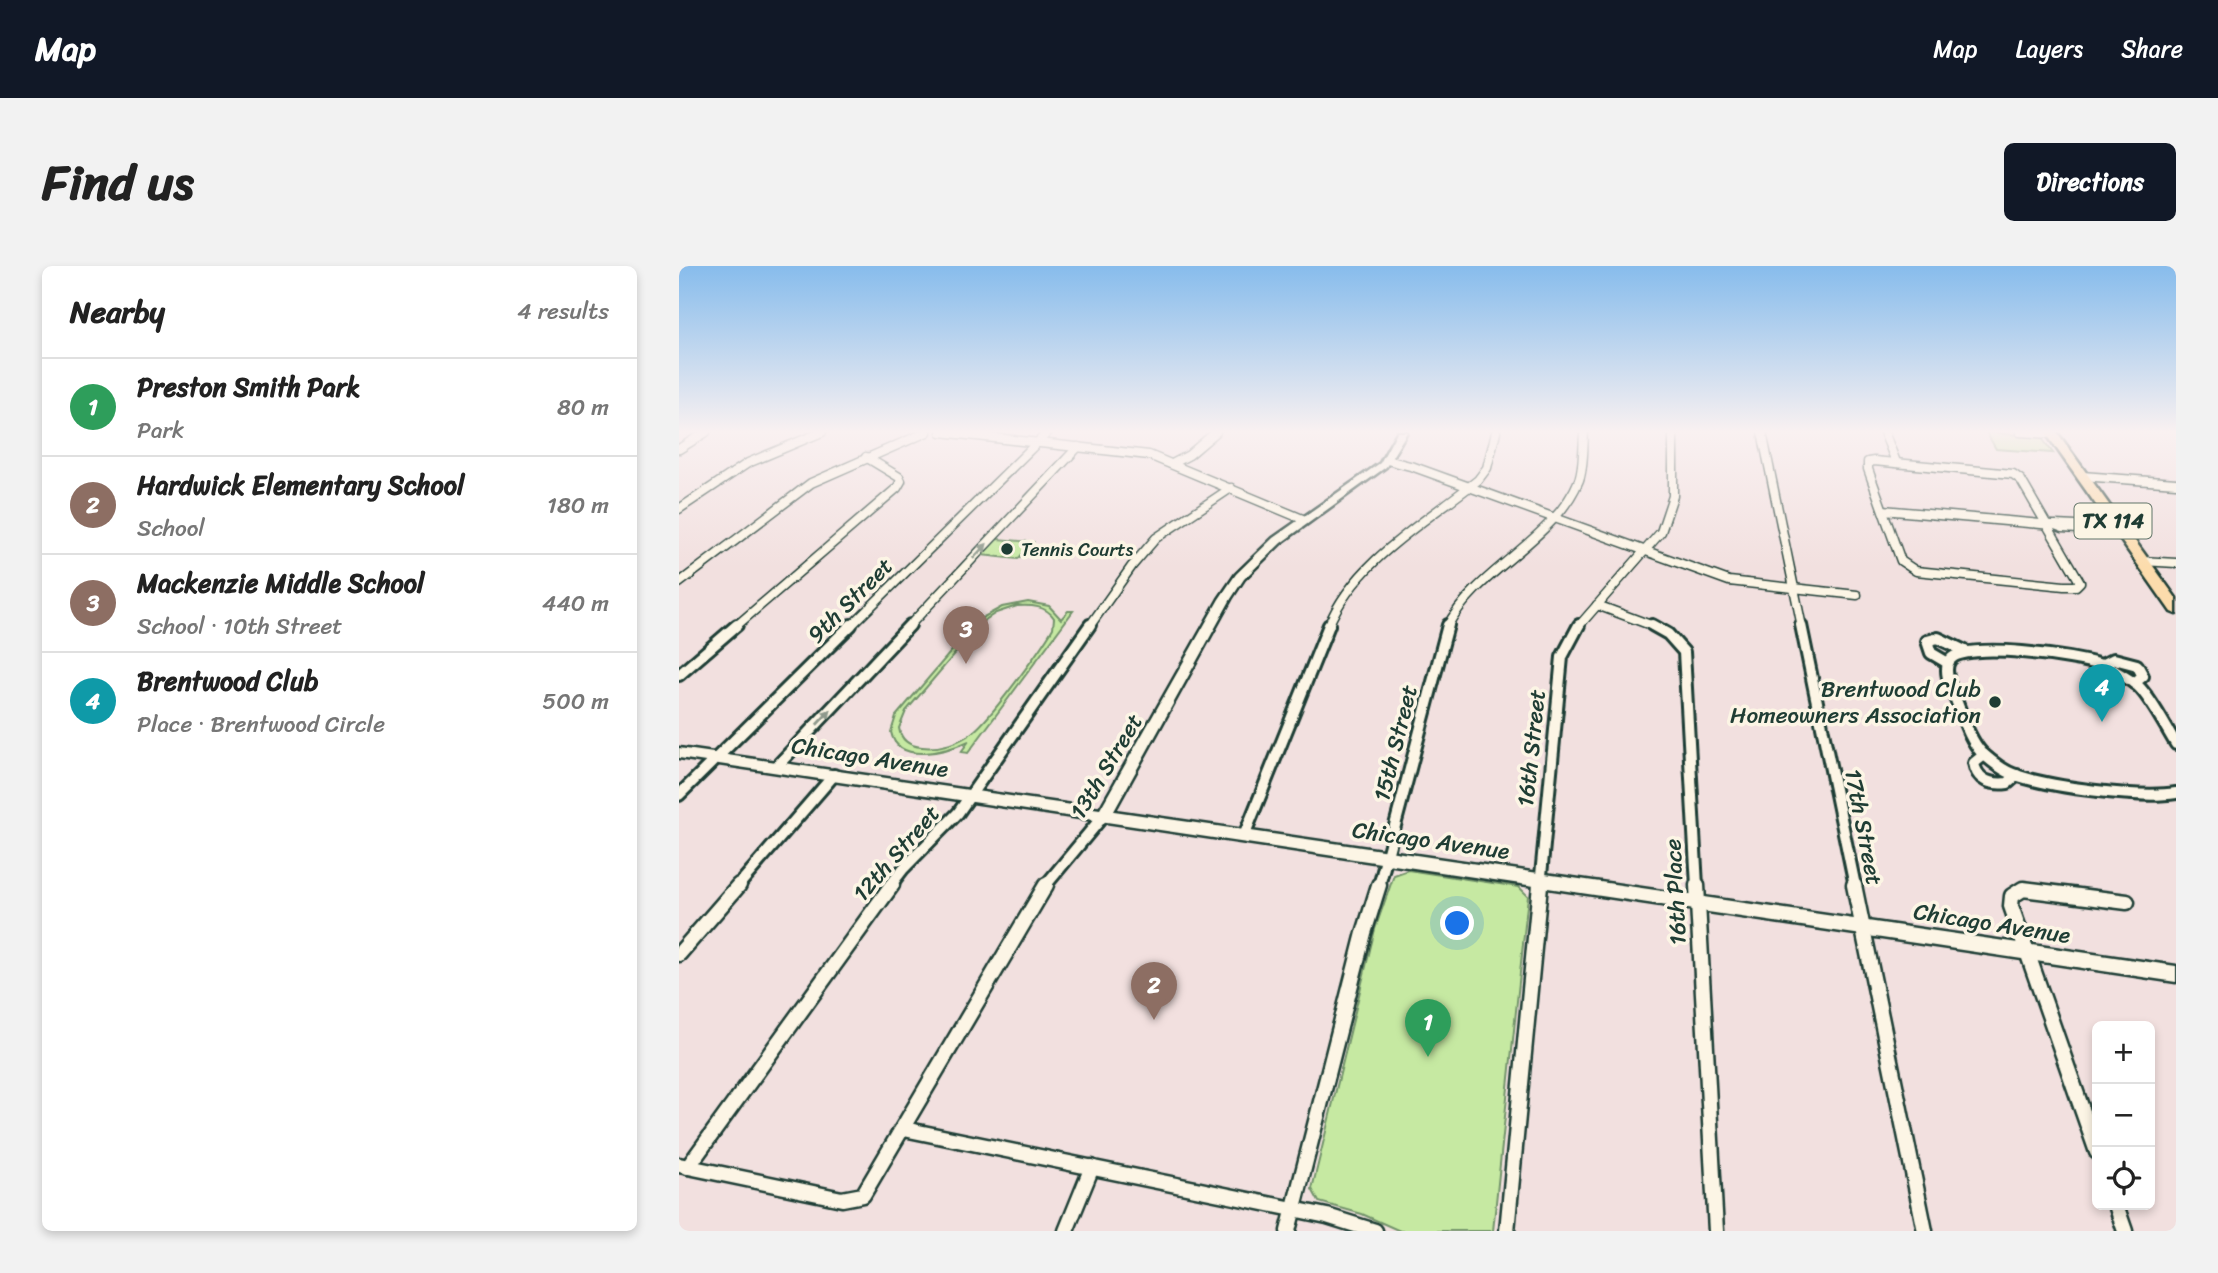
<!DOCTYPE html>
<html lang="en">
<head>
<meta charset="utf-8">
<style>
  :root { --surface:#fff; --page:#f2f2f2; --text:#222; --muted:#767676; --line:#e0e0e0; --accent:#111827 }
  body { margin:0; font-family:Sriracha,sans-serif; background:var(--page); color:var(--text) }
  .controls { position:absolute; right:21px; bottom:21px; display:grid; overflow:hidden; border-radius:10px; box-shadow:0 4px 10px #0003 }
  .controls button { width:63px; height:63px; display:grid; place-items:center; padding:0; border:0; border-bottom:2px solid var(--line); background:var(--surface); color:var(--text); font:35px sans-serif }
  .you { position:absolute; left:779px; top:658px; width:24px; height:24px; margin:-18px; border:5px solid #fff; border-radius:50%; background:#1a73e8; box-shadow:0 0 0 10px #1a73e833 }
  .badge { display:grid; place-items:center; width:46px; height:46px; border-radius:50%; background:var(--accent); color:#fff; font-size:23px; font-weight:700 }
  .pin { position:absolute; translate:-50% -58px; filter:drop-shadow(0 2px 4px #0008) }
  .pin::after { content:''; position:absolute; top:37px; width:24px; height:21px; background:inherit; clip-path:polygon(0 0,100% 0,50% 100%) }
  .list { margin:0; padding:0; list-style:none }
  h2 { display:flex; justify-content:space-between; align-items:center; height:91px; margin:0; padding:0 28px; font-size:30px }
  h2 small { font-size:23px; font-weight:400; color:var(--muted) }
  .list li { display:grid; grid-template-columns:46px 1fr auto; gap:21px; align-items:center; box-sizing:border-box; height:98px; padding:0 28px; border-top:2px solid var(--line) }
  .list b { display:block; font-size:26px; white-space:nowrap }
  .list p { margin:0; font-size:23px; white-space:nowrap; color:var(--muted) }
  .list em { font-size:23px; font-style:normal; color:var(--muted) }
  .icon { flex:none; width:38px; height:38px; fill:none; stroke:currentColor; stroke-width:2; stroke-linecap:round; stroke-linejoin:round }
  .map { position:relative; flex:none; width:1497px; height:965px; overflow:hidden; border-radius:10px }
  header { display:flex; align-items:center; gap:42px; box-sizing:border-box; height:98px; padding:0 35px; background:var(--accent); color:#fff }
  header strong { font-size:33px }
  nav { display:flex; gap:38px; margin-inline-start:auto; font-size:24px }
  .intro { display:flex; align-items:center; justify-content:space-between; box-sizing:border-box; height:168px; padding:0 42px }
  h1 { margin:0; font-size:49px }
  .button { padding:18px 32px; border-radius:10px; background:var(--accent); color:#fff; font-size:24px; font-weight:700 }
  main { display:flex; gap:42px; padding:0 42px }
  aside { flex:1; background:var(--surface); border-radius:10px; box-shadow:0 4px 10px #0003 }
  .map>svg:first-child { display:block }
</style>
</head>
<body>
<header>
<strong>Map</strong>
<nav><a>Map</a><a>Layers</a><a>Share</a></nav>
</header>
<div class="intro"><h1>Find us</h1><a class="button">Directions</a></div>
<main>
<aside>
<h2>Nearby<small>4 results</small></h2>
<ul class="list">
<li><span class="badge" style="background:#2e9e5b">1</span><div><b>Preston Smith Park</b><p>Park</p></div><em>80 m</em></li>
<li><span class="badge" style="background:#8d6e63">2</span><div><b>Hardwick Elementary School</b><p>School</p></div><em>180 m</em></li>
<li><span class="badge" style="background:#8d6e63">3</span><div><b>Mackenzie Middle School</b><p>School · 10th Street</p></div><em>440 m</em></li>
<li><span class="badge" style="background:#0f9aa8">4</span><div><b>Brentwood Club</b><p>Place · Brentwood Circle</p></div><em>500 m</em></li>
</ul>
</aside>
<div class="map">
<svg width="1497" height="965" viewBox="0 0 1497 965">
  <rect width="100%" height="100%" fill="#f2e0df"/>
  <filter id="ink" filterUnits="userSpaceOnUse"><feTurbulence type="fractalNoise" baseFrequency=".0143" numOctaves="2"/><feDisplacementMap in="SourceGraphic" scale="14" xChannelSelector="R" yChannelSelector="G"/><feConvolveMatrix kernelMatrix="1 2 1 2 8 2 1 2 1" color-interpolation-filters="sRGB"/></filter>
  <g filter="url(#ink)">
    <g fill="#c6e9a2" stroke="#72936b" stroke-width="2" fill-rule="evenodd">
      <polygon points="1307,166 1362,171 1374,187 1317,183"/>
      <polygon points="318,273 354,276 339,293 302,289"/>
      <path d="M349,336L370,340L382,353L389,345H394L289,487L282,486L290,475C269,485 219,500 212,466L217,450L299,354L323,341ZM338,340C353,339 367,340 375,352L374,362C362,383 312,452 294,466C280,477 261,483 243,481C231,480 222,475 220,462L227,445L303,356L317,347Z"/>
      <polygon points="729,604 840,621 849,630 814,965 721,965 683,948 640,936 633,923 696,663 715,609"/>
    </g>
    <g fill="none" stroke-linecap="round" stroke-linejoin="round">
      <defs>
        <g id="minor-far2">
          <polyline points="262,166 470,189 626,254"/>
          <polyline points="1083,166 1123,361"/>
          <polyline points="1205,166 1217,196"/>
          <polyline points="1341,166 1374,168"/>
          <polyline points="0,183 27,166"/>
          <polyline points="708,194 735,201 1050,315 1178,329"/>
          <polygon points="1195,195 1334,208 1342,214 1401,316 1397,320 1385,320 1237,305 1222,295 1189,203 1189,196"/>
          <polyline points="493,198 510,189 537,166"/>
          <polyline points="1403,210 1497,217"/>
          <polyline points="0,243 69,197 143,166"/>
          <polyline points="1204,244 1373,259"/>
          <polyline points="1426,264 1419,261 1376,259 1384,262 1442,266"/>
          <polyline points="1463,295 1497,297"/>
          <polyline points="0,317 132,217 248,166"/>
          <polyline points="918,339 977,361"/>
          <polyline points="56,361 218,222 222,215 220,211 187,191"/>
          <polyline points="171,361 369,166"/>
          <polyline points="229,361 399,181"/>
          <polyline points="410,361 453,300 477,272 552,222"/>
          <path d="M649,361C675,296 746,256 799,214L808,202L817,166"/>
          <path d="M768,361C798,303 876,274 900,214C905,200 904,181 905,166"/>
          <polyline points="899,361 982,266 994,230 994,166"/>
        </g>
        <g id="minor-far1">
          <polyline points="973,359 989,368 1005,386 1018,620"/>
          <polyline points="1122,359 1176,620"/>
          <polyline points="1269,397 1252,387 1248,375 1259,372 1286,385"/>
          <polyline points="1423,399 1435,393 1458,399 1464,410 1455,417"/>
          <polyline points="0,409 58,359"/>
          <path d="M1497,478C1487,462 1472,432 1459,420C1449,412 1433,403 1422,399C1399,391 1285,374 1271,394C1263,404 1273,424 1277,434C1284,451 1290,473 1303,487C1311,494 1323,504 1334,508C1369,521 1461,533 1497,527"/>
          <path d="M1305,489L1295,497C1298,515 1312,519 1329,517L1338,509"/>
          <polyline points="98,500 231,359"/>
          <polyline points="0,529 172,359"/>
          <polyline points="565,570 650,359"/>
          <polyline points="59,620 155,509"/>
          <polyline points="211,620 224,603 279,547 411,359"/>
          <polyline points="366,620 425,549"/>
          <polyline points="700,620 769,359"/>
          <polyline points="861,620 883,391 900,359"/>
        </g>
        <g id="minor">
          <polyline points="1018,619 1037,965"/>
          <polyline points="1175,619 1246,965"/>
          <polyline points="0,688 60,619"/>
          <polyline points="225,863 648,950 696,965"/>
          <polyline points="1418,886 1332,640 1333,630 1344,623 1448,636"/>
          <polyline points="0,899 163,933 184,929 367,619"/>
          <polyline points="9,901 213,619"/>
          <polyline points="1437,939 1446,965"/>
          <polyline points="387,965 413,901"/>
          <polyline points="609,965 685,667 700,619"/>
          <polyline points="828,965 861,619"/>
        </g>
        <polygon id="tertiary" points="718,166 728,166 707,201 602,277 565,313 552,333 435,545 1497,700 1497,716 0,492 0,482 421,543 540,333 557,308 594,272 701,197"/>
        <polygon id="primary" points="1366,166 1378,166 1497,332 1497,348 1492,346"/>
      </defs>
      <use href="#minor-far2" stroke="#1f3d34" stroke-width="11"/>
      <use href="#minor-far1" stroke="#1f3d34" stroke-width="16"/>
      <use href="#minor" stroke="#1f3d34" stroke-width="19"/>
      <use href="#tertiary" stroke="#1f3d34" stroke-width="5"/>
      <use href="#primary" stroke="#1f3d34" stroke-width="5"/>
      <use href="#minor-far2" stroke="#fcf5e5" stroke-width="8"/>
      <use href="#minor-far1" stroke="#fcf5e5" stroke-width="10"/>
      <use href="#minor" stroke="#fcf5e5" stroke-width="14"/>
      <use href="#tertiary" fill="#fcf5e5" fill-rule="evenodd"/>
      <use href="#primary" fill="#fcdcac" fill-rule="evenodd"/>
    </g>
    <defs><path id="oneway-solid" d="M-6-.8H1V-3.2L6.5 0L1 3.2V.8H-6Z" transform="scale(1.75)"/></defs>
    <g fill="#8e998c">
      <use href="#oneway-solid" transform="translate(301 285) rotate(-47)"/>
      <use href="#oneway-solid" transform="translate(145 451) rotate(-47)"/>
    </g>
  </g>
  <linearGradient id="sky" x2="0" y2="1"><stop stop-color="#87bcec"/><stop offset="0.55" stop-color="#f9f1f1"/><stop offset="1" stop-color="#f9f1f1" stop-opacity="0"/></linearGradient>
  <rect width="1497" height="301" fill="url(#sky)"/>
  <g fill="#1f3d34" stroke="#fcf5e5" stroke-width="2.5">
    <circle cx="328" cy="283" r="7"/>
    <circle cx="1316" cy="436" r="7"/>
  </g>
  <g text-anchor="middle" stroke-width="7" stroke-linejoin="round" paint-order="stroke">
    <g font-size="19" fill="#1f3d34" stroke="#fcf5e5" text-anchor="start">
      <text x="342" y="290">Tennis Courts</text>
    </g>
    <rect fill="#fcf5e5" stroke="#617469" stroke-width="2" x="1395.5" y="237.5" width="77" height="35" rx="5"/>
    <g font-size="21" font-weight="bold" fill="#1f3d34">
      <text x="1434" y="262">TX 114</text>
    </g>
    <g font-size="23" fill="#1f3d34" stroke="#fcf5e5">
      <text transform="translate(171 334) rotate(-45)" y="8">9th Street</text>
      <text transform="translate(716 477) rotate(-76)" y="8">15th Street</text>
      <text transform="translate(852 482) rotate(-84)" y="8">16th Street</text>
      <text transform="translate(191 491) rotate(9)" y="8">Chicago Avenue</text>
      <text transform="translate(427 500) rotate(-59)" y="8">13th Street</text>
      <text transform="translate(1185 561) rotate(79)" y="8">17th Street</text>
      <text transform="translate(752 574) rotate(8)" y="8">Chicago Avenue</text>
      <text transform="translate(217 587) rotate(-49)" y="8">12th Street</text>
      <text transform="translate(996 626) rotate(-93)" y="8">16th Place</text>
      <text transform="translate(1313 657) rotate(9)" y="8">Chicago Avenue</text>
    </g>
    <g font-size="23" fill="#1f3d34" stroke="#fcf5e5" text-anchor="end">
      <text x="1302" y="431">Brentwood Club<tspan x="1302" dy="26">Homeowners Association</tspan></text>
    </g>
  </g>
</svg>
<div class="controls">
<button>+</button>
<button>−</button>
<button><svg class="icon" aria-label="locate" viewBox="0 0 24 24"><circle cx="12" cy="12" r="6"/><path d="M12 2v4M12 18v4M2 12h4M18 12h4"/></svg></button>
</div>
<div class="you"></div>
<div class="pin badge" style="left:749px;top:791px;background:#2e9e5b">1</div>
<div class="pin badge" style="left:475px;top:754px;background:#8d6e63">2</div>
<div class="pin badge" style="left:287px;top:398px;background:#8d6e63">3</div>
<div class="pin badge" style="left:1423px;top:456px;background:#0f9aa8">4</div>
</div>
</main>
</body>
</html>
